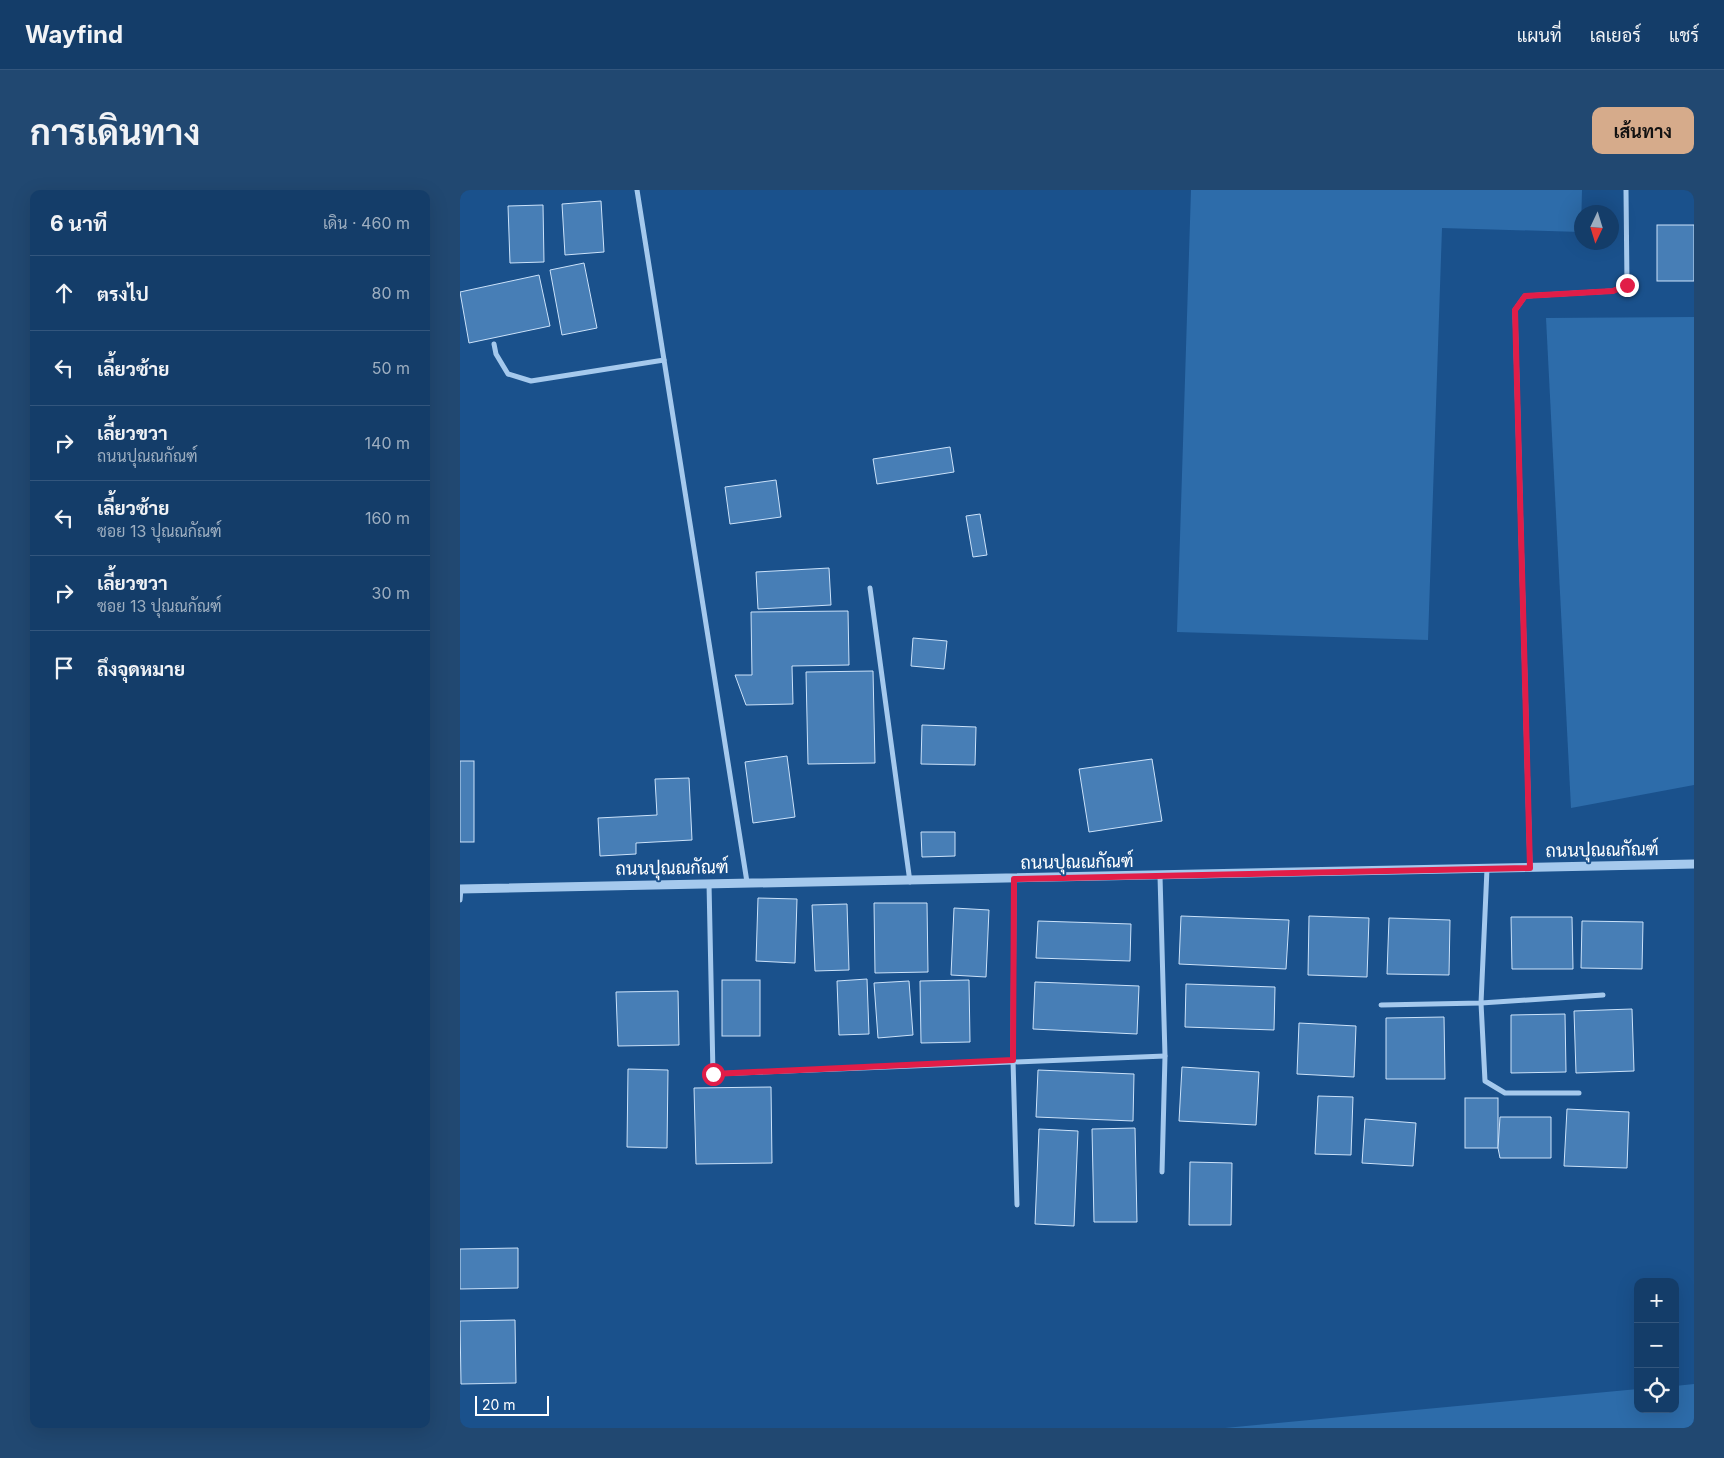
<!DOCTYPE html>
<html lang="th">
<head>
<meta charset="utf-8">
<style>
  :root { --surface:#143d69; --page:#214871; --text:#f1f3f6; --muted:#9daec0; --line:#33567d; --accent:#d6ab8b }
  body { margin:0; font-family:Inter,Sarabun,sans-serif; background:var(--page); color:var(--text) }
  .controls { position:absolute; right:15px; bottom:15px; display:grid; overflow:hidden; border-radius:10px; box-shadow:0 5px 20px #0002 }
  .controls button { width:45px; height:45px; display:grid; place-items:center; padding:0; border:0; border-bottom:1px solid var(--line); background:var(--surface); color:var(--text); font:25px sans-serif }
  .compass { position:absolute; left:1114px; top:15px; width:45px; height:45px; border-radius:50%; background:var(--surface); box-shadow:0 5px 20px #0002; rotate:184deg }
  .scale { position:absolute; left:15px; bottom:12px; width:74px; box-sizing:border-box; padding-left:5px; border:2px solid #fff; border-top:0; font-size:14px; line-height:18px; white-space:nowrap; color:#fff; -webkit-text-stroke:4px #1a518c; paint-order:stroke }
  .stop { position:absolute; width:15px; height:15px; margin:-11px; border:4px solid #e11d48; border-radius:50%; background:#fff }
  .stop.end { background:#e11d48; border-color:#fff; box-shadow:0 1px 5px #0008 }
  .list { margin:0; padding:0; list-style:none }
  h2 { display:flex; justify-content:space-between; align-items:center; height:65px; margin:0; padding:0 20px; font-size:21px }
  h2 small { font-size:16px; font-weight:400; color:var(--muted) }
  .list li { display:grid; grid-template-columns:32px 1fr auto; gap:15px; align-items:center; box-sizing:border-box; height:75px; padding:0 20px; border-top:1px solid var(--line) }
  .list b { display:block; font-size:19px; white-space:nowrap }
  .list p { margin:0; font-size:16px; white-space:nowrap; color:var(--muted) }
  .list em { font-size:16px; font-style:normal; color:var(--muted) }
  .icon { flex:none; width:28px; height:28px; fill:none; stroke:currentColor; stroke-width:2; stroke-linecap:round; stroke-linejoin:round }
  .map { position:relative; flex:none; width:1234px; height:1238px; overflow:hidden; border-radius:10px }
  header { display:flex; align-items:center; gap:30px; box-sizing:border-box; height:70px; padding:0 25px; background:var(--surface); border-bottom:1px solid var(--line) }
  header strong { font-size:24px }
  nav { display:flex; gap:28px; margin-inline-start:auto; font-size:18px }
  .intro { display:flex; align-items:center; justify-content:space-between; box-sizing:border-box; height:120px; padding:0 30px }
  h1 { margin:0; font-size:35px }
  .button { padding:12px 22px; border-radius:10px; background:var(--accent); color:#111; font-size:18px; font-weight:700 }
  main { display:flex; gap:30px; padding:0 30px }
  aside { flex:1; background:var(--surface); border-radius:10px; box-shadow:0 5px 20px #0002 }
  .map>svg:first-child { display:block }
</style>
</head>
<body>
<header>
<strong>Wayfind</strong>
<nav><a>แผนที่</a><a>เลเยอร์</a><a>แชร์</a></nav>
</header>
<div class="intro"><h1>การเดินทาง</h1><a class="button">เส้นทาง</a></div>
<main>
<aside>
<h2>6 นาที<small>เดิน · 460 m</small></h2>
<ul class="list">
<li><svg class="icon" aria-label="ahead" viewBox="0 0 24 24"><path d="M12 20V5M6 11l6-6 6 6"/></svg><div><b>ตรงไป</b></div><em>80 m</em></li>
<li><svg class="icon" aria-label="left" viewBox="0 0 24 24"><path d="M17 20v-9H6M10 6l-5 5 5 5"/></svg><div><b>เลี้ยวซ้าย</b></div><em>50 m</em></li>
<li><svg class="icon" aria-label="right" viewBox="0 0 24 24"><path d="M7 20v-9h11M14 6l5 5-5 5"/></svg><div><b>เลี้ยวขวา</b><p>ถนนปุณณกัณฑ์</p></div><em>140 m</em></li>
<li><svg class="icon" aria-label="left" viewBox="0 0 24 24"><path d="M17 20v-9H6M10 6l-5 5 5 5"/></svg><div><b>เลี้ยวซ้าย</b><p>ซอย 13 ปุณณกัณฑ์</p></div><em>160 m</em></li>
<li><svg class="icon" aria-label="right" viewBox="0 0 24 24"><path d="M7 20v-9h11M14 6l5 5-5 5"/></svg><div><b>เลี้ยวขวา</b><p>ซอย 13 ปุณณกัณฑ์</p></div><em>30 m</em></li>
<li><svg class="icon" aria-label="arrive" viewBox="0 0 24 24"><path d="M6 21V4h12l-3 4 3 4H6"/></svg><div><b>ถึงจุดหมาย</b></div></li>
</ul>
</aside>
<div class="map">
<svg width="1234" height="1238" viewBox="0 0 1234 1238">
  <rect width="100%" height="100%" fill="#1a518c"/>
  <g fill="#2d6caa">
    <polygon points="731,0 1122,0 1121,42 982,38 968,450 717,442"/>
    <polygon points="1234,127 1234,595 1111,618 1086,128"/>
    <polygon points="1234,1194 1234,1238 765,1238 1178,1199 1178,1219 1215,1219 1215,1196"/>
  </g>
  <g fill="#477eb6" stroke="#cbe2fa">
    <polygon points="141,11 144,62 105,65 102,14"/>
    <polygon points="83,15 84,72 50,73 48,16"/>
    <rect x="1197" y="35" width="37" height="56"/>
    <polygon points="124,73 137,138 102,145 90,80"/>
    <polygon points="79,85 90,136 9,153 0,102"/>
    <polygon points="490,257 494,282 417,294 413,269"/>
    <polygon points="316,290 321,327 270,334 265,297"/>
    <polygon points="520,324 527,365 513,367 506,326"/>
    <polygon points="369,378 371,415 298,419 296,382"/>
    <polygon points="388,421 389,475 332,476 333,514 286,515 275,485 292,485 291,422"/>
    <polygon points="453,448 487,451 484,479 451,476"/>
    <polygon points="413,481 415,573 348,574 346,482"/>
    <polygon points="462,535 516,537 515,575 461,574"/>
    <polygon points="327,566 335,627 293,633 285,572"/>
    <polygon points="692,569 702,631 629,642 619,579"/>
    <rect x="0" y="571" width="14" height="81"/>
    <polygon points="229,588 232,650 176,653 176,664 140,666 138,628 197,625 195,589"/>
    <polygon points="461,642 495,642 495,666 462,667"/>
    <polygon points="298,708 337,709 335,773 296,771"/>
    <polygon points="414,713 467,713 468,782 415,783"/>
    <polygon points="387,714 389,780 355,781 352,715"/>
    <polygon points="494,718 529,720 526,787 491,785"/>
    <polygon points="721,726 829,730 826,779 719,774"/>
    <polygon points="849,726 909,728 907,787 848,785"/>
    <polygon points="1051,727 1112,727 1113,779 1052,779"/>
    <polygon points="929,728 990,730 989,785 927,784"/>
    <polygon points="578,731 671,734 670,771 576,768"/>
    <polygon points="1122,731 1183,732 1182,779 1121,778"/>
    <polygon points="407,789 409,844 379,845 377,791"/>
    <rect x="262" y="790" width="38" height="56"/>
    <polygon points="509,790 510,852 461,853 460,791"/>
    <polygon points="449,791 453,845 418,848 414,793"/>
    <polygon points="575,792 679,796 677,844 573,839"/>
    <polygon points="726,794 815,797 814,840 725,837"/>
    <polygon points="218,801 219,855 158,856 156,802"/>
    <polygon points="1172,819 1174,881 1116,883 1114,821"/>
    <polygon points="1105,824 1106,882 1051,883 1051,825"/>
    <polygon points="984,827 985,889 926,889 926,828"/>
    <polygon points="839,833 896,836 894,887 837,884"/>
    <polygon points="722,877 799,882 796,935 719,931"/>
    <polygon points="168,879 208,880 207,958 167,957"/>
    <polygon points="578,880 674,884 673,931 576,927"/>
    <polygon points="311,897 312,973 236,974 234,898"/>
    <polygon points="858,906 893,907 891,965 855,964"/>
    <rect x="1005" y="908" width="33" height="50"/>
    <polygon points="1107,919 1169,922 1167,978 1104,976"/>
    <polygon points="1040,927 1091,927 1091,968 1040,968 1038,958"/>
    <polygon points="905,929 956,933 953,976 902,973"/>
    <polygon points="675,938 677,1032 634,1032 632,939"/>
    <polygon points="579,939 618,941 614,1036 575,1034"/>
    <polygon points="730,972 772,973 771,1035 729,1035"/>
    <polygon points="58,1058 58,1098 0,1099 0,1059"/>
    <polygon points="55,1130 56,1193 1,1194 0,1131"/>
  </g>
  <g fill="none" stroke-linecap="round" stroke-linejoin="round">
    <g stroke="#a5c9ed" stroke-width="5">
      <polyline points="177,0 287,692"/>
      <polyline points="34,154 36,164 48,184 71,191 204,170"/>
      <polyline points="410,398 450,692"/>
      <polyline points="1070,678 1055,120 1065,106 1153,101 1167,95 1166,0"/>
      <polyline points="1027,679 1021,813 1025,891 1045,903 1119,903"/>
      <polyline points="700,686 705,866 702,982"/>
      <polyline points="554,689 553,870 557,1015"/>
      <polyline points="249,693 253,884 705,866"/>
      <polyline points="0,710 1,699"/>
      <polyline points="921,815 1021,813 1143,805"/>
    </g>
    <polyline stroke="#a5c9ed" stroke-width="9" points="0,699 1234,674"/>
  </g>
  <g fill="none" stroke-linecap="round" stroke-linejoin="round">
    <polyline stroke="#e11d48" stroke-width="6" points="253,884 553,870 554,689 1070,678 1055,120 1065,106 1153,101 1167,95"/>
  </g>
  <g text-anchor="middle" stroke-width="4" stroke-linejoin="round" paint-order="stroke">
    <g font-size="18" fill="#fff" stroke="#1a518c">
      <text transform="translate(1142 660) rotate(-1)" y="6">ถนนปุณณกัณฑ์</text>
      <text transform="translate(617 672) rotate(-1)" y="6">ถนนปุณณกัณฑ์</text>
      <text transform="translate(212 678) rotate(-1)" y="6">ถนนปุณณกัณฑ์</text>
    </g>
  </g>
</svg>
<div class="controls">
<button>+</button>
<button>−</button>
<button><svg class="icon" aria-label="locate" viewBox="0 0 24 24"><circle cx="12" cy="12" r="6"/><path d="M12 2v4M12 18v4M2 12h4M18 12h4"/></svg></button>
</div>
<svg class="compass" viewBox="-18 -18 36 36"><path d="M0-13l5 13h-10z" fill="#e53935"/><path d="M0 13l5-13h-10z" fill="#9daec0"/></svg>
<div class="scale">20 m</div>
<div class="stop" style="left:253px;top:884px"></div>
<div class="stop end" style="left:1167px;top:95px"></div>
</div>
</main>
</body>
</html>
